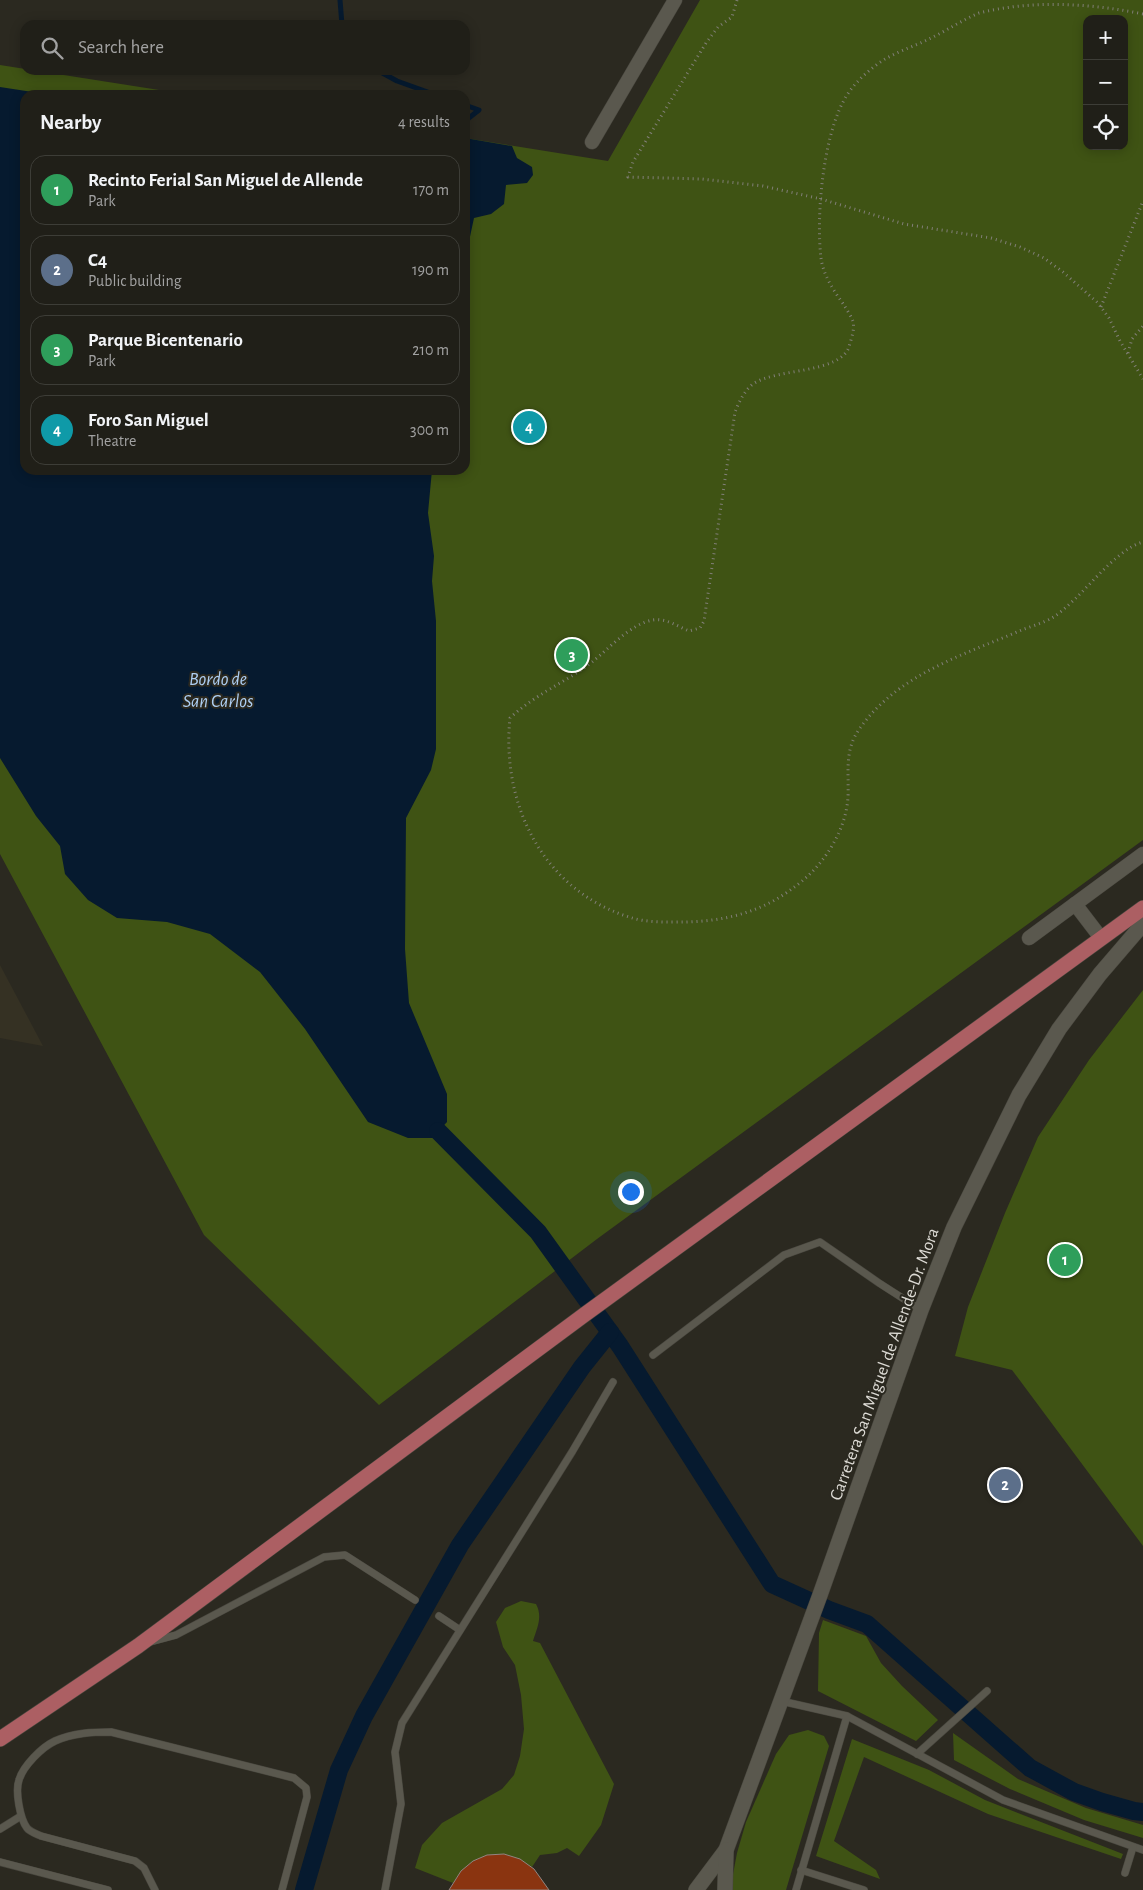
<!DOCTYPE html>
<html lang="en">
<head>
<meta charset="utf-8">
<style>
  :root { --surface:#201f18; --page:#282721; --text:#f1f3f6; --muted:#a2a2a2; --line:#3d3d37; --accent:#e1af34 }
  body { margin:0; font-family:"Alegreya Sans",sans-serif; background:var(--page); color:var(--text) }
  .controls { position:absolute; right:15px; top:15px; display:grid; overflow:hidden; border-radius:10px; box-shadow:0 2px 12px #0003 }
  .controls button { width:45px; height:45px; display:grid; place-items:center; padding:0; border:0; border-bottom:1px solid var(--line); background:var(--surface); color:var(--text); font:25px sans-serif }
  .you { position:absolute; left:630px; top:1191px; width:18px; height:18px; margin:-12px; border:4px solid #fff; border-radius:50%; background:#1a73e8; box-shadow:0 0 0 8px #1a73e833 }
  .badge { display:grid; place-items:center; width:32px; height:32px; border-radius:50%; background:var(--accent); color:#fff; font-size:16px; font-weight:700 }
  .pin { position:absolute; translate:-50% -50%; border:2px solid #fff; box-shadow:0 1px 5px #0006 }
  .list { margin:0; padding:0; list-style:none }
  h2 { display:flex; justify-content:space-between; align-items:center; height:65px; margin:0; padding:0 20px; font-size:21px }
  h2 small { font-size:16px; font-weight:400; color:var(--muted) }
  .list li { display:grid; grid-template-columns:32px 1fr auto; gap:15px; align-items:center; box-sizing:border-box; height:70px; margin:0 10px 10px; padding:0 10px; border:1px solid var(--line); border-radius:15px }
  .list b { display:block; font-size:19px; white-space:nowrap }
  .list p { margin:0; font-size:16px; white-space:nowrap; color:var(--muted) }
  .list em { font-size:16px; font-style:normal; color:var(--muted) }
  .icon { flex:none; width:28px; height:28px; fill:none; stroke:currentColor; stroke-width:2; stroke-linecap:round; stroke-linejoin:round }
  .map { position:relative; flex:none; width:1143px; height:1890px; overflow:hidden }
  .search { position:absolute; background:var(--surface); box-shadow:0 2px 12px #0003; left:20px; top:20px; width:450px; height:55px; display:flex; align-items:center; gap:12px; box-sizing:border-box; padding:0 18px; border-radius:15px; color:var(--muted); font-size:19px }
  .panel { position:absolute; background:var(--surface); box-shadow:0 2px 12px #0003; left:20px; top:90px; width:450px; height:385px; border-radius:15px }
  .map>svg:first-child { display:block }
</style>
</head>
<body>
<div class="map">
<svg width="1143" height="1890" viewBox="0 0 1143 1890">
  <rect width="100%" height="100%" fill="#2b2920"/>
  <polygon fill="#353123" points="0,965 43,1046 0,1038"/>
  <g fill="#3f5314" fill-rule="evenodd">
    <path d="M700,0H1143V840L597,1239L379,1405L204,1235L0,854V65L191,95H25V470H465V138L608,161ZM1087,19H1124V146H1087Z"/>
    <polygon points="1143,990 1143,1546 1012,1370 955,1356 968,1307 1005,1213 1038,1137 1089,1060"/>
    <path d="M521,1601L536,1604C543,1617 537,1628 533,1641L540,1643L614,1784L601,1825L579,1856L567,1848L557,1853L540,1855L532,1867C501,1846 473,1852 453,1883L415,1868L422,1845L442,1823L502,1789L514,1775L520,1756L524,1729L521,1695L515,1665L503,1647L496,1622L505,1608Z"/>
    <polygon points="823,1620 866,1636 881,1663 902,1686 938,1720 916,1741 818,1691 819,1633"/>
    <polygon points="808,1730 824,1736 829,1746 786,1890 730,1890 737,1853 746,1822 776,1754 789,1735"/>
    <polygon points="953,1733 1018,1779 1086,1808 1143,1825 1143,1838 1084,1820 1010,1789 954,1760"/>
    <polygon points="852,1739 929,1770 985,1800 1123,1854 1121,1859 988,1814 864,1757 834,1841 876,1870 880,1879 816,1856"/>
  </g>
  <g fill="#061a2f">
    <polygon points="0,87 52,95 25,95 25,470 432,470 428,513 434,556 432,581 436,621 436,749 431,770 406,818 405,949 409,1003 447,1094 447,1122 432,1138 408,1138 368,1122 305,1029 260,972 210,934 167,922 117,918 88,900 65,874 60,846 36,816 0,758"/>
    <polygon points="465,138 512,146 517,158 532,167 533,175 527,183 506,185 504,204 491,214 474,218 465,260"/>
  </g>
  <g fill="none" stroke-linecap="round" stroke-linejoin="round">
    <g stroke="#061a2f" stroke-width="5">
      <polyline points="340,0 342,25"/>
      <polyline points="377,70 397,81 436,95"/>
      <polyline points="465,105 479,110 465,121"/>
    </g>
    <g stroke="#061a2f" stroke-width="18">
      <polyline points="438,1131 538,1232 620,1346 772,1584 829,1610 867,1624 1030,1768 1074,1792 1102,1802 1134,1811 1143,1812"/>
      <polyline points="304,1890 339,1770 364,1716 460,1545 582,1367 610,1332"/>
    </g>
  </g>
  <polygon fill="#8a3410" stroke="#918581" points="504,1854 520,1859 534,1869 549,1890 449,1890 461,1871 473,1861 487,1855"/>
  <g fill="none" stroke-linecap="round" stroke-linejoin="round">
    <defs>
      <g id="service">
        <polyline points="653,1355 784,1255 820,1242 879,1283 921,1310"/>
        <polyline points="439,1616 460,1630"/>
        <polyline points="150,1642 176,1635 324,1557 345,1555 415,1600"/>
        <polyline points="781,1701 847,1716 1003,1800 1143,1850"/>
        <polyline points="917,1754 987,1691"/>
        <polyline points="0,1829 21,1816"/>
        <polyline points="0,1862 108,1890"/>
        <polyline points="801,1870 864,1890"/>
        <polyline points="1125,1873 1133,1847"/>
        <path d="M155,1890L144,1868L135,1861L41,1836C37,1834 30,1832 27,1828C20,1819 15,1791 19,1780C23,1766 42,1747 55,1741C73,1733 92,1732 111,1732L294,1778L306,1788L307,1797L282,1890"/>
        <polyline points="385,1890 401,1804 395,1752 402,1723 572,1452 613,1382"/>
        <polyline points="796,1890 847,1716"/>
      </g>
      <g id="minor">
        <polyline points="592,142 675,0"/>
        <polyline points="1075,904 1101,938"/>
        <polyline points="1029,938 1143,854"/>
      </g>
      <g id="secondary">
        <polyline points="696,1890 726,1850 820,1595 921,1310 954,1227 1019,1095 1059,1029 1100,974 1143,924"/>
        <polyline points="725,1890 726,1850"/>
      </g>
      <polyline id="primary" points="0,1739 138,1646 584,1315 1143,908"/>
    </defs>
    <use href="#service" stroke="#48463e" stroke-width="8"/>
    <use href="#minor" stroke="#48463e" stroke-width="15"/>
    <use href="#secondary" stroke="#48463e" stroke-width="16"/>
    <use href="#primary" stroke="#48463e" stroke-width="16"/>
    <g stroke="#817f77" stroke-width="3" stroke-dasharray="1 4" stroke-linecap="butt">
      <polyline points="737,0 732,17 718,27 706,43 633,162 628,177 702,179 763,186 821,199 904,224 991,238 1020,247 1044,258 1063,272 1098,303 1109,318 1120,341 1143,379"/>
      <path d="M1143,14C1089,3 1032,0 979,13C962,20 946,31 929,39C911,48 891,53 875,66C862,76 850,88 843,102C823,140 816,216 821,258C823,275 834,291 844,305C847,310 851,316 853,321C855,330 851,339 849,347C839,374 776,368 753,384C744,391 739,402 735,412L704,621L700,628L689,631C677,626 666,618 653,620C628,624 604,655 584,668C559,685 532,697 510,718C501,804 543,890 629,917C646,923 668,922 686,922C725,921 762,912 793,888C822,868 846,832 848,797C849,771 844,750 860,728C898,675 960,656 1017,632C1028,627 1041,624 1052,618C1081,600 1113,550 1143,542"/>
      <polyline points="1101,307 1143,201"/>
      <polyline points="1128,353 1132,339 1143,326"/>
    </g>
    <use href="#service" stroke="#5a584e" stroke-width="7"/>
    <use href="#minor" stroke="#5a584e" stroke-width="14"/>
    <use href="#secondary" stroke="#5a584e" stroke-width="15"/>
    <use href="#primary" stroke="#ac5f63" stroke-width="15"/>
  </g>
  <g text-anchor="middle" stroke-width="4" stroke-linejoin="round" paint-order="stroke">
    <g font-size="18" fill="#dddbd5" stroke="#2b2920">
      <text transform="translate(884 1364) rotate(-70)" y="6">Carretera San Miguel de Allende-Dr. Mora</text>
    </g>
    <g font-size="19" font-style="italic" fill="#adcef2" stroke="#2b2920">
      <text x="218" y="685">Bordo de<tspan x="218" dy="22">San Carlos</tspan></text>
    </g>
  </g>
</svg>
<div class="controls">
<button>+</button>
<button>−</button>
<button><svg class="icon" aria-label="locate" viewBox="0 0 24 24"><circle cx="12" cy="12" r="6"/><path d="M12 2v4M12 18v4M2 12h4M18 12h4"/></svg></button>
</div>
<div class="you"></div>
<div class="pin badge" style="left:1065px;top:1260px;background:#2e9e5b">1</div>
<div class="pin badge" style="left:1005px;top:1485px;background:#5c6f8a">2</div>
<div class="pin badge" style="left:572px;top:655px;background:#2e9e5b">3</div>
<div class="pin badge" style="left:529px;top:427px;background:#0f9aa8">4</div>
<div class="search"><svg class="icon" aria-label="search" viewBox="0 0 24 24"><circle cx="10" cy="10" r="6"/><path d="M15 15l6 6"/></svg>Search here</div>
<section class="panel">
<h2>Nearby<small>4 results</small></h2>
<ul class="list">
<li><span class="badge" style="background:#2e9e5b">1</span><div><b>Recinto Ferial San Miguel de Allende</b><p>Park</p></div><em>170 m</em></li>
<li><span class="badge" style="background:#5c6f8a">2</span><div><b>C4</b><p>Public building</p></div><em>190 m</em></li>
<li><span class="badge" style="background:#2e9e5b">3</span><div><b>Parque Bicentenario</b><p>Park</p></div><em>210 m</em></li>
<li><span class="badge" style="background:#0f9aa8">4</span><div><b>Foro San Miguel</b><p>Theatre</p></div><em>300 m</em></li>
</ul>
</section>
</div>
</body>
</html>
